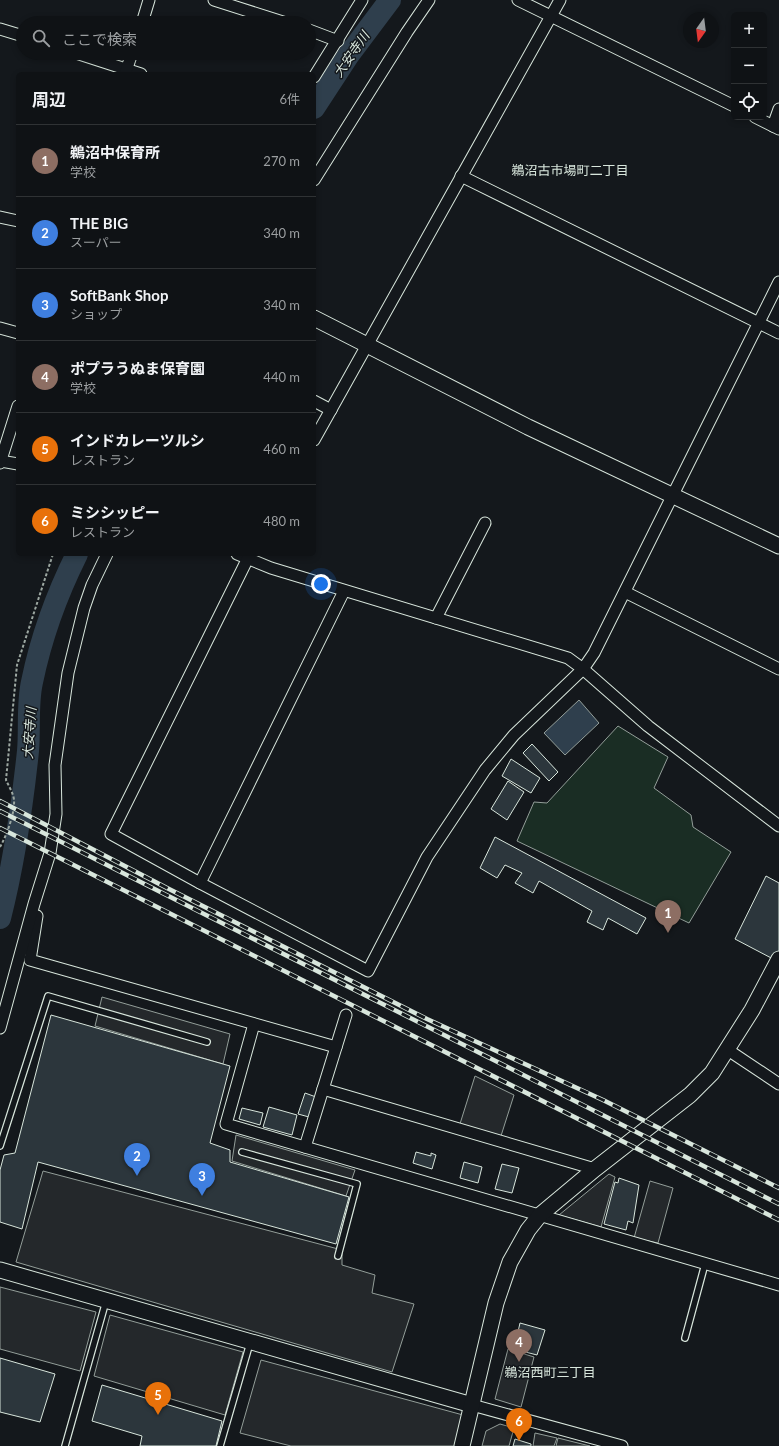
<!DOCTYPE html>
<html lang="ja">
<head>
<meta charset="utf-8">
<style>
  :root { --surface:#0f1215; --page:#181b1e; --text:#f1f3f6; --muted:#9b9ea0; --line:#2f3234; --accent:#1a73e8 }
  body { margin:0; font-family:Lato,"Noto Sans JP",sans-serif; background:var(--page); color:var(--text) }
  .controls { position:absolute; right:12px; top:12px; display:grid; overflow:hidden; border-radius:6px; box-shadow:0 2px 6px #0003 }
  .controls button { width:36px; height:36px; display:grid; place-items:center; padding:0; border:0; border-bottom:1px solid var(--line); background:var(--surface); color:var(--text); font:20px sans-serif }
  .compass { position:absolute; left:683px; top:12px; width:36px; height:36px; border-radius:50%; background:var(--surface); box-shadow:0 2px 6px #0003; rotate:194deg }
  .you { position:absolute; left:321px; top:584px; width:14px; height:14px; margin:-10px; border:3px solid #fff; border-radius:50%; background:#1a73e8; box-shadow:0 0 0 6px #1a73e833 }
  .badge { display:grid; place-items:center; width:26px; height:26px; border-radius:50%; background:var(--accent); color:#fff; font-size:13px; font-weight:700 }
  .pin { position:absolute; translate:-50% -33px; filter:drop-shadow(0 1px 2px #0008) }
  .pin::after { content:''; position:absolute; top:21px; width:14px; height:12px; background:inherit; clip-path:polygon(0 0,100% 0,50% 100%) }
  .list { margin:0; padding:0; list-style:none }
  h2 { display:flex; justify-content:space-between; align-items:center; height:52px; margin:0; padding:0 16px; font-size:17px }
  h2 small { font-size:13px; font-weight:400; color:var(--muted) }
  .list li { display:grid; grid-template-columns:26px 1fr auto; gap:12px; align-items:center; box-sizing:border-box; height:72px; padding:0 16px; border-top:1px solid var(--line) }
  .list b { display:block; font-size:15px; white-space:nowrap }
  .list p { margin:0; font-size:13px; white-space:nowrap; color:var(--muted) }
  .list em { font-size:13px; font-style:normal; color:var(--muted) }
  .icon { flex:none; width:22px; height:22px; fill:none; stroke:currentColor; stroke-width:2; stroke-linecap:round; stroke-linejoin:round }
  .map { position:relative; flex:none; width:779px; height:1446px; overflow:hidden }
  .search { position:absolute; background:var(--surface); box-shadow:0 2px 6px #0003; left:16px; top:16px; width:300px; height:44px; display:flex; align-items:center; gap:10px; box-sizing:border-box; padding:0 14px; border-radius:22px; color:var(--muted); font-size:15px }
  .panel { position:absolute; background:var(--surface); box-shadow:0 2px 6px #0003; left:16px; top:72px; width:300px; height:484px; border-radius:6px }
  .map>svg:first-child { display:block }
</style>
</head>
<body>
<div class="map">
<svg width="779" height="1446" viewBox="0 0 779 1446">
  <rect width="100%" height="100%" fill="#14181c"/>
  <polygon fill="#1a2d24" stroke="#939e99" points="618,726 668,757 654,788 691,815 693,827 731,852 689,923 517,841 534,802 547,803"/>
  <g fill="#24282b" stroke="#939e99">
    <polygon points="102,997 230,1034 223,1064 95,1026"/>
    <polygon points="475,1076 514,1095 500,1139 459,1127"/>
    <polygon points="236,1135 355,1170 346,1196 232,1161"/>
    <polygon points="43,1171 342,1250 342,1265 375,1275 372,1293 414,1304 392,1372 16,1262"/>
    <polygon points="609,1174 615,1177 601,1227 559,1215"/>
    <polygon points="650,1181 673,1188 658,1243 634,1238"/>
    <polygon points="0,1287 96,1312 80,1371 0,1349"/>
    <polygon points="110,1315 243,1352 225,1415 94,1376"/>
    <polygon points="508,1349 534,1357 521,1407 495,1399"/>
    <polygon points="261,1360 463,1415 456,1446 291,1446 240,1433"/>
    <polygon points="500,1424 514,1428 509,1446 482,1446 486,1431"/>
    <polygon points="535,1433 557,1438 554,1446 533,1446"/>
    <polygon points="558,1438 590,1446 556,1446"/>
  </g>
  <polygon fill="#2f3f4d" stroke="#939e99" points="579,700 599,723 565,755 544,733"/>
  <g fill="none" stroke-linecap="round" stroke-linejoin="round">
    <g stroke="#2f3f4d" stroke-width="22">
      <polyline points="314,108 348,56 390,0"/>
      <path d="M0,918C14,863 22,808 28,751C30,729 27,704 32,682C41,638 57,594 77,554"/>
    </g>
  </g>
  <g fill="#2c363c" stroke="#d8e6dc">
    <polygon points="532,744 558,772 549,781 523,753"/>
    <polygon points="511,759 540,778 531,793 502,776"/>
    <polygon points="508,781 524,792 507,820 491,809"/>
    <polygon points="495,837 646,918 637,934 608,918 603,930 587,922 592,911 539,881 533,893 515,883 522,873 505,865 497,878 480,868"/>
    <polygon points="766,876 779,883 779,951 775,960 735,939"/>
    <polygon points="51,1015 230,1066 210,1143 230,1150 230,1162 349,1197 336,1244 38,1162 22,1229 0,1222 0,1170 4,1155 15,1153"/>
    <polygon points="305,1093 316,1097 309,1117 298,1114"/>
    <polygon points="269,1107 297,1115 292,1135 263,1127"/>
    <polygon points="242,1108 263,1113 260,1125 239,1119"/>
    <polygon points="416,1152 431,1156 431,1153 436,1155 432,1169 413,1163"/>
    <polygon points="464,1162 482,1167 478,1183 460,1178"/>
    <polygon points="502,1164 519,1168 512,1193 495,1189"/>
    <polygon points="619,1178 639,1185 633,1223 628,1221 626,1230 604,1224 615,1182 618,1183"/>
    <polygon points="520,1323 545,1330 537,1355 514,1349"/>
    <polygon points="0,1358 55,1374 40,1422 0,1412"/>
    <polygon points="102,1385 222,1421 216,1446 140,1446 142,1436 92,1421"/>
    <polygon points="515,1439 531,1444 531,1446 513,1446"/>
  </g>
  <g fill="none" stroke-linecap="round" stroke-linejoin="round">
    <defs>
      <g id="lane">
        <polyline points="0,1146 48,996 207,1042"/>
        <polyline points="242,1152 357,1184 338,1256"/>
        <polyline points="685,1338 705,1264"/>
        <polyline points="65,1446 106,1301"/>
        <polyline points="220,1446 250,1343"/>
      </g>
      <g id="street">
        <polyline points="214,0 286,23"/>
        <polyline points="518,0 734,106"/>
        <polyline points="142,23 149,0"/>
        <polyline points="0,29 23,36"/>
        <polyline points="309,30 338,41"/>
        <polyline points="76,53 141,74"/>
        <polyline points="125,74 132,53"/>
        <polyline points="314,77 362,0"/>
        <polyline points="755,117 779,129"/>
        <polyline points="773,126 779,109"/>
        <polyline points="461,176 779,333"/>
        <polyline points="314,180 407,32 429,0"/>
        <polyline points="0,217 18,221"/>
        <polyline points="0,328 18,333"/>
        <polyline points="314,401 331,410"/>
        <polyline points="314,440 560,0"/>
        <polyline points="0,461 18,464"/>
        <polyline points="0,463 18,406"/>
        <polyline points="237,554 271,568 568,658 583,669 648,726 779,826"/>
        <polyline points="344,591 200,883 368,971 427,857 485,770 514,735 583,669 594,653 779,282"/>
        <polyline points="625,592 779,669"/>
        <polyline points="436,618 485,523"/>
        <polyline points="200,883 111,834 250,554"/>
        <polyline points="37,916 30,960 336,1047"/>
        <polyline points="254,1024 226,1124 779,1285"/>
        <polyline points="0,1028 34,904 50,853 56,814 55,765 68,673 84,608 92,585 107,554"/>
        <polyline points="728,1050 779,1084"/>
        <polyline points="323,1089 595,1169"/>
        <polyline points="305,1147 346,1015"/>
        <polyline points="472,1405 622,1446"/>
      </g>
      <g id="secondary">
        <polyline points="314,318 528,427 779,546"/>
        <polyline points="0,1270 472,1405"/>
        <polyline points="462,1446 496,1303 510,1262 528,1230 540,1215 595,1169 690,1095 712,1073 752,1010 779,959"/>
      </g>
    </defs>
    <use href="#lane" stroke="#d8e6dc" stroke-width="8"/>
    <use href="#street" stroke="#d8e6dc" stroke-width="13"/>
    <use href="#secondary" stroke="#d8e6dc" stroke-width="17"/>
    <path stroke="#9da8a2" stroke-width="2" stroke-dasharray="3 2" stroke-linecap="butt" d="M0,847C6,837 14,815 14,804C15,795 9,787 6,780L17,665L53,554"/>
    <use href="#lane" stroke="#14181c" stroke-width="5.5"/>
    <use href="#street" stroke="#14181c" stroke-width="11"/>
    <use href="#secondary" stroke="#14181c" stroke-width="15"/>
    <defs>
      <g id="rail">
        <polyline points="0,801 167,888 427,1019 603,1100 779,1188"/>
        <polyline points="0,811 779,1204"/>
        <polyline points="0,828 779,1220"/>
      </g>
    </defs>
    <use href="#rail" stroke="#d8e6dc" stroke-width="4.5"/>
    <use href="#rail" stroke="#14181c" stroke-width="3" stroke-dasharray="9" stroke-linecap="butt"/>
  </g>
  <g text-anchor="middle" stroke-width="3" stroke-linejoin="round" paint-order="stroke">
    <g font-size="13" font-style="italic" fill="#d8e6dc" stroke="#14181c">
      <text transform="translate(351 54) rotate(-55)" y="5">大安寺川</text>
      <text transform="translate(29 733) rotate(-86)" y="5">大安寺川</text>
    </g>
    <g font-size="13" fill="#d8e6dc" stroke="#14181c">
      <text x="570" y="175">鵜沼古市場町二丁目</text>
      <text x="550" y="1377">鵜沼西町三丁目</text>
    </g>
  </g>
</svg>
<div class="controls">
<button>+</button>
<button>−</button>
<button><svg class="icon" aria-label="locate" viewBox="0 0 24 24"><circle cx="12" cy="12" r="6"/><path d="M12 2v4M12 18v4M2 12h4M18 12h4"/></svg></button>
</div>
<svg class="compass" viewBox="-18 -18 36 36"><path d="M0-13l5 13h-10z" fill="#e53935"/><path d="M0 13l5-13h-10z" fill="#9b9ea0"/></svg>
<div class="you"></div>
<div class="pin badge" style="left:668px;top:933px;background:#8d6e63">1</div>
<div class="pin badge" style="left:137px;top:1176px;background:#3f7fe0">2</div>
<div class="pin badge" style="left:202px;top:1196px;background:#3f7fe0">3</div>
<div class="pin badge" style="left:519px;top:1362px;background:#8d6e63">4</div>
<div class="pin badge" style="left:158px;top:1415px;background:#e8710a">5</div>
<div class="pin badge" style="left:519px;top:1441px;background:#e8710a">6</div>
<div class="search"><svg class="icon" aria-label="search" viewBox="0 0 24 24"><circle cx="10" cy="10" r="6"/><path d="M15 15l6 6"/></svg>ここで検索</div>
<section class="panel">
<h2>周辺<small>6件</small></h2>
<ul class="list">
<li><span class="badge" style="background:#8d6e63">1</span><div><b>鵜沼中保育所</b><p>学校</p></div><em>270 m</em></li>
<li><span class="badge" style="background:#3f7fe0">2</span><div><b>THE BIG</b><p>スーパー</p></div><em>340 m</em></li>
<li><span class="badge" style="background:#3f7fe0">3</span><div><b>SoftBank Shop</b><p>ショップ</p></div><em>340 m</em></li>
<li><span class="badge" style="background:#8d6e63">4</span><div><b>ポプラうぬま保育園</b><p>学校</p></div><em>440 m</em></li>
<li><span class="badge" style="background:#e8710a">5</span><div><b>インドカレーツルシ</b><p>レストラン</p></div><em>460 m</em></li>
<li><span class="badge" style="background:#e8710a">6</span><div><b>ミシシッピー</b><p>レストラン</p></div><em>480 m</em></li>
</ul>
</section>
</div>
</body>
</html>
